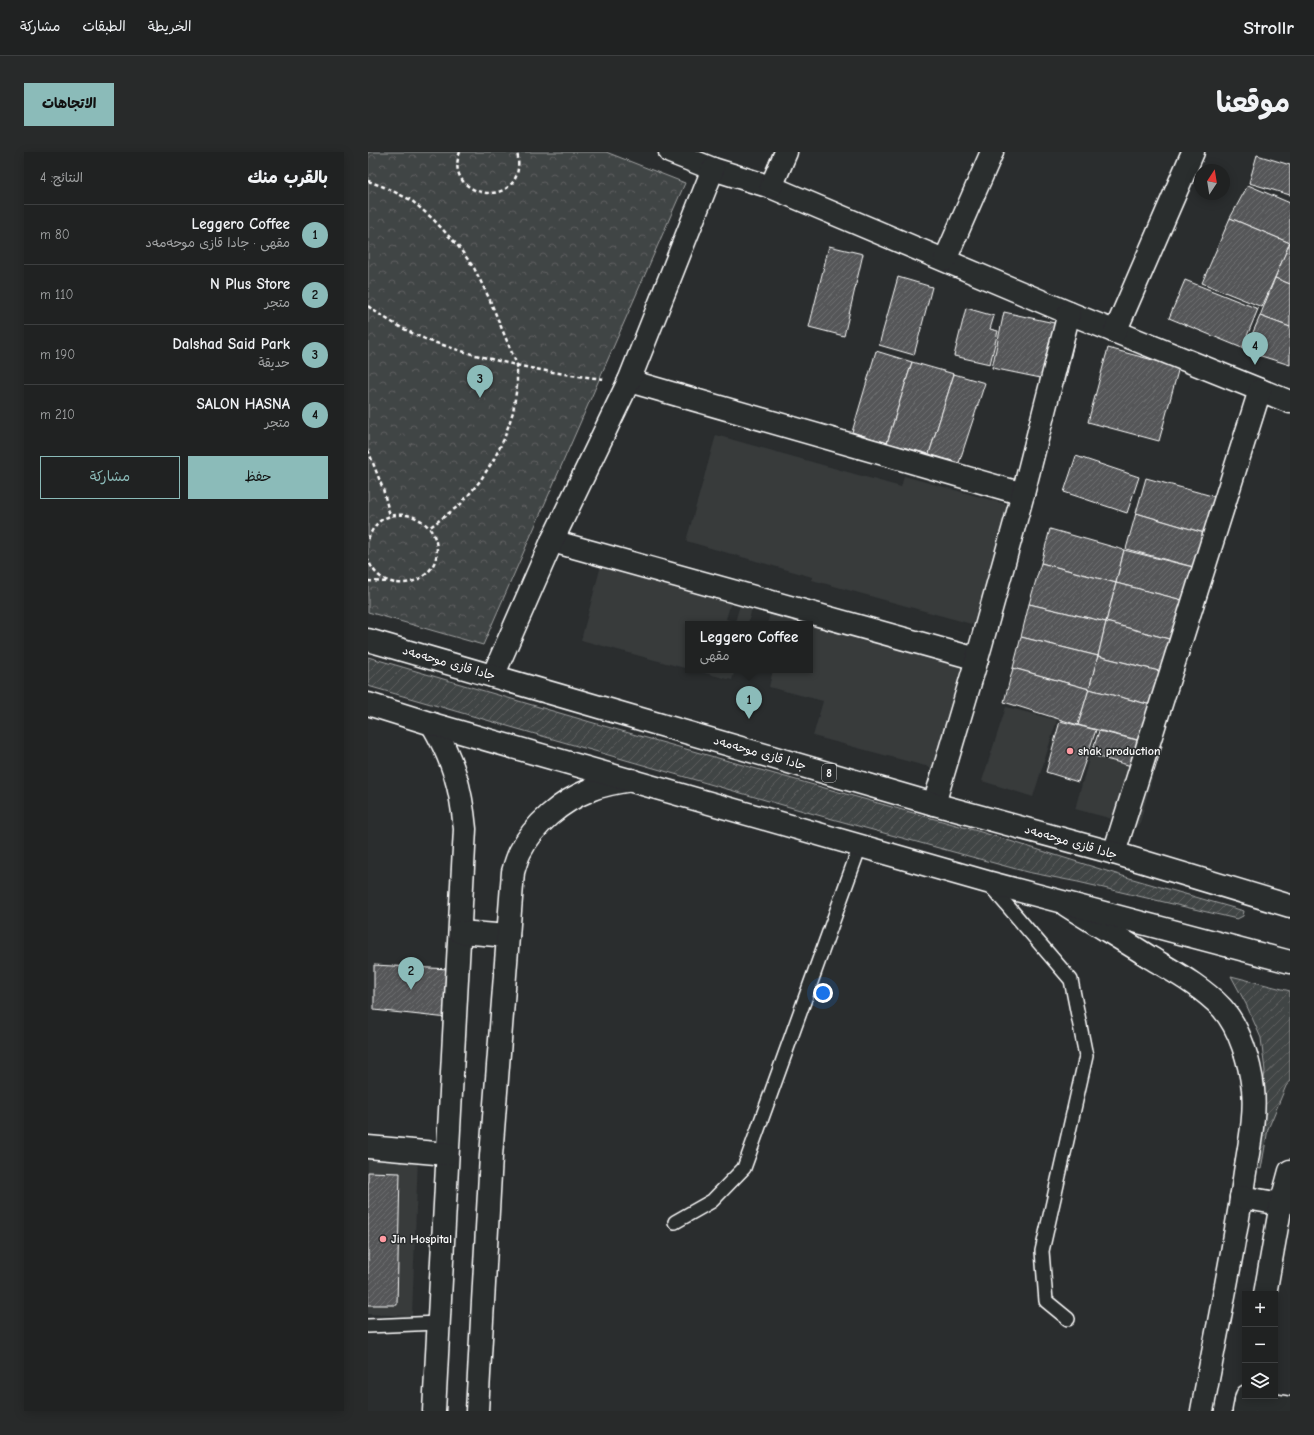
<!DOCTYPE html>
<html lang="ar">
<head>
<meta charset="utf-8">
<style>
  :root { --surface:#202222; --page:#282a2a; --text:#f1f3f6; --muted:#a2a4a5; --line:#3d3f40; --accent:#8bbbb9 }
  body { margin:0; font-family:"Comic Neue","Playpen Sans Arabic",sans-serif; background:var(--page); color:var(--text); direction:rtl }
  .controls { position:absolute; right:12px; bottom:12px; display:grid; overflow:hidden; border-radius:0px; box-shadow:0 2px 10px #0003 }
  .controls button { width:36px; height:36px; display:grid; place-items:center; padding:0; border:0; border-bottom:1px solid var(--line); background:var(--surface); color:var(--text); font:20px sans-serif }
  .compass { position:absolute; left:826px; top:12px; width:36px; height:36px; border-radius:50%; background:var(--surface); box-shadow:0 2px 10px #0003; rotate:12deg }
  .you { position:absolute; left:455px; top:841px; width:14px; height:14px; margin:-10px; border:3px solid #fff; border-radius:50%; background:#1a73e8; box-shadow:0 0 0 6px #1a73e833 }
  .badge { display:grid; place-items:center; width:26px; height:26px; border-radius:50%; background:var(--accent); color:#111; font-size:13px; font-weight:700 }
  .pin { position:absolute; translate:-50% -33px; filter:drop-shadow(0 1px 2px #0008) }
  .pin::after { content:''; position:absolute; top:21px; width:14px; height:12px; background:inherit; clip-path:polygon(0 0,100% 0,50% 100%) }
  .popup { position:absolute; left:317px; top:469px; width:128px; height:52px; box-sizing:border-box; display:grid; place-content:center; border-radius:0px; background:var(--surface); filter:drop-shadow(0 1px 3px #0005); font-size:13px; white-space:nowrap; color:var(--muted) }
  .popup b { font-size:15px; color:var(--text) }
  .popup::after { content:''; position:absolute; left:50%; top:100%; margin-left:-8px; border:8px solid transparent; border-top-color:var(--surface) }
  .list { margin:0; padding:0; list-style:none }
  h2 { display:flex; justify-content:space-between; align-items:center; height:52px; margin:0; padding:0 16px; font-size:17px }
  h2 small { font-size:13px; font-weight:400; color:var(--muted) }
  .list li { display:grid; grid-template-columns:26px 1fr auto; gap:12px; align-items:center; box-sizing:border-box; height:60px; padding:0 16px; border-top:1px solid var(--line) }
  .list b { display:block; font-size:15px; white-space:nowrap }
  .list p { margin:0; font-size:13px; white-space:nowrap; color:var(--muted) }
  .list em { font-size:13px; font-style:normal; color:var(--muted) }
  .actions { display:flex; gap:8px; padding:12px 16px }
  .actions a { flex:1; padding:9px 0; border:1px solid var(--accent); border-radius:0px; text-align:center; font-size:14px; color:var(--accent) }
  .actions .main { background:var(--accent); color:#111 }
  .icon { flex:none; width:22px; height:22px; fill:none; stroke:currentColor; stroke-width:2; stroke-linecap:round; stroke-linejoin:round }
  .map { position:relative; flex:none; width:922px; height:1259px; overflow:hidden; direction:ltr; border-radius:0px }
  header { display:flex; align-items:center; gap:24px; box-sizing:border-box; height:56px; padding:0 20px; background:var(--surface); border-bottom:1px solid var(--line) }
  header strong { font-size:19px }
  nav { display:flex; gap:22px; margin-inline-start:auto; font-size:14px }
  .intro { display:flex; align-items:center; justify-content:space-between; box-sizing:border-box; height:96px; padding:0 24px }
  h1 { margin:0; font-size:28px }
  .button { padding:10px 18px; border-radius:0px; background:var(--accent); color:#111; font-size:14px; font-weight:700 }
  main { display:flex; gap:24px; padding:0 24px }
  aside { flex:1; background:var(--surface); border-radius:0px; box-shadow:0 2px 10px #0003 }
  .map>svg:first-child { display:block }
</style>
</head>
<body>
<header>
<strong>Strollr</strong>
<nav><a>الخريطة</a><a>الطبقات</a><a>مشاركة</a></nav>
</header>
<div class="intro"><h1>موقعنا</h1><a class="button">الاتجاهات</a></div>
<main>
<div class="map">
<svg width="922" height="1259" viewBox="0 0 922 1259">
  <defs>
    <pattern id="park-crowns" width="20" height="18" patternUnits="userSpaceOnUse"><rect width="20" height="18" fill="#414445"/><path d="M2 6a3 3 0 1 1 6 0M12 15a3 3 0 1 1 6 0" fill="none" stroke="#5e6061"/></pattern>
    <pattern id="garden-furrows" width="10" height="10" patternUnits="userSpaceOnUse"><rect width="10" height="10" fill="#414445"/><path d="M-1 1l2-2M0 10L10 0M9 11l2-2" fill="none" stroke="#5e6061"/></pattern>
    <pattern id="building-hatch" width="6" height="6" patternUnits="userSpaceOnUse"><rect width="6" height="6" fill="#555758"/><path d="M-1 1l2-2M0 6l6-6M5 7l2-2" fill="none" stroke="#6e7071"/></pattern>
  </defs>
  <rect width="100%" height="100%" fill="#2a2d2e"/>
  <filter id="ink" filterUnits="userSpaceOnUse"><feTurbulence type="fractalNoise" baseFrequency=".025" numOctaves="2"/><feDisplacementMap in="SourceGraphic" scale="8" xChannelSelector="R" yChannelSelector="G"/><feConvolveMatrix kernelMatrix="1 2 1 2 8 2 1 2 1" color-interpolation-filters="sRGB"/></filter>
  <g filter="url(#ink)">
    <g fill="#373a3b">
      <polygon points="348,283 533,335 536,324 652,356 618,476 444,428 444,425 318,389"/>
      <polygon points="235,406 364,447 358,467 367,470 372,453 384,456 380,472 320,472 320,517 213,488"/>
      <polygon points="403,458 606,512 576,619 445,584 455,549 401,535 405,518 442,518 442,472 399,472"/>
      <polygon points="325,518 367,518 364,528"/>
      <polygon points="638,555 689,568 665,645 614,629"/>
      <polygon points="722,603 786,620 771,674 707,657"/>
      <polygon points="0,1003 50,1005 44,1164 0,1162"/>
    </g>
    <polygon fill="url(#park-crowns)" stroke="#a0a2a2" points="0,0 238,0 317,31 115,493 0,460"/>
    <g fill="url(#garden-furrows)" stroke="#a0a2a2">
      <polygon points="0,505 236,574 613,680 758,725 876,759 875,764 869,767 710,730 659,720 446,662 0,534"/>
      <polygon points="863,824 922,839 922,929 918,934 900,977 893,1017 887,1016 889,985 897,919 893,886 878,852"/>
    </g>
    <g fill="url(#building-hatch)" stroke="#fff">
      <polygon points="889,3 922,13 922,43 881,31"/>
      <polygon points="880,33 922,51 922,91 862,66"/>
      <polygon points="862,66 922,91 894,155 834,131"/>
      <polygon points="922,90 922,132 907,126"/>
      <polygon points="461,94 495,102 476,184 441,175"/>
      <polygon points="530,125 564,135 546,203 511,193"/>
      <polygon points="907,126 922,132 922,175 892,164"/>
      <polygon points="817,128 890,157 874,196 801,166"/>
      <polygon points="598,156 626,164 622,177 630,179 622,212 586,204"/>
      <polygon points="636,160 709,176 697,231 624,216"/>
      <polygon points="892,164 922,175 922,213 877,199"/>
      <polygon points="740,196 811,215 791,289 720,270"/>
      <polygon points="508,199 544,210 519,291 484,280"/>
      <polygon points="544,210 586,222 561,302 519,291"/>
      <polygon points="586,222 617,231 591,311 561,302"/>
      <polygon points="708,304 771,325 759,361 696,340"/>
      <polygon points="778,326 855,347 843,383 768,361"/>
      <polygon points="768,361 843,383 833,417 758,397"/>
      <polygon points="682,377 756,398 748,431 673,411"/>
      <polygon points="756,398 833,417 822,450 748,431"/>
      <polygon points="673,411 748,431 738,470 661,452"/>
      <polygon points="748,431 822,450 812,490 738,470"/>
      <polygon points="661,452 738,470 730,504 653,485"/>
      <polygon points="738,470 812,490 803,522 730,504"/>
      <polygon points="653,485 730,504 721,537 645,516"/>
      <polygon points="730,504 803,522 795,556 721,537"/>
      <polygon points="645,516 721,537 710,573 636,550"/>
      <polygon points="721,537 795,556 786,592 710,573"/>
      <polygon points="692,569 728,578 710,630 678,620"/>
      <polygon points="731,579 794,594 786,620 723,603"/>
      <polygon points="6,813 81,817 80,866 6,858"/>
      <polygon points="0,1020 32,1021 29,1153 0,1153"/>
    </g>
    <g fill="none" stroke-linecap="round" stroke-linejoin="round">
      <defs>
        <g id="lane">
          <polyline points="620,731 703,828 718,904 674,1099 678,1149 700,1167"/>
          <polyline points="307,1070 344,1049 376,1016 492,694"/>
          <polyline points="0,1174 70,1171"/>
        </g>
        <g id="street">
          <polyline points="302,0 345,17 403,35 701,161 922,250"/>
          <polyline points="403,35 418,0"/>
          <polyline points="577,108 624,0"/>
          <polyline points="747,180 825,0"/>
          <polyline points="261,229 655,342"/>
          <polyline points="184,389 609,507"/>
          <polyline points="125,524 184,389 261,229 345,17"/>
          <path d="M64,572C85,608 93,635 97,677L66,1259"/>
          <polyline points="566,652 609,507 655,342 701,161"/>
          <polyline points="746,701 892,238"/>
          <polyline points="92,780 140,784"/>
          <polyline points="0,995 79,1002"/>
          <polyline points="878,1248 922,1256"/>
          <path d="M109,1259L123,1004L145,720C147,713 149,706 152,700C166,672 194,649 222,638C236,632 250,630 264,628"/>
        </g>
        <g id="secondary">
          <path d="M698,753C726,771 755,788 783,806C808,821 834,835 854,856C872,876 882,911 885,937C888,967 880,998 876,1027C865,1105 848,1182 834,1259"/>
          <polyline points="873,1045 913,1052"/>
          <polyline points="897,1142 913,1052 922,1019"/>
          <polyline points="876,1259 879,1244"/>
        </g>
        <g id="primary">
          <polyline points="0,488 566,652 746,701 922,754"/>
          <polyline points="0,552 64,572 619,730 922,810"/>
        </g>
      </defs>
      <use href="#lane" stroke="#fff" stroke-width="16"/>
      <use href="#street" stroke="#fff" stroke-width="25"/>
      <use href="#secondary" stroke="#fff" stroke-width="25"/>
      <use href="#primary" stroke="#fff" stroke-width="25"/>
      <g stroke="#fff" stroke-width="2.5" stroke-dasharray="4 3" stroke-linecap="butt">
        <path d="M92,0C73,48 162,61 149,0"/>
        <polyline points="0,29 16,35 43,48 65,67 90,94 106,116 121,146 149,213 149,234 145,260 136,287 125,309 112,329 93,352 61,376"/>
        <path d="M0,154C17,167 36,178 55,186C65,191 77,193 87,197C136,212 186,222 237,227"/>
        <polyline points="0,298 15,337 22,364"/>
        <path d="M0,387C3,380 6,374 12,369C32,355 62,365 68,390C77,432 14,449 0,407"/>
        <polyline points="0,429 21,430"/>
      </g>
      <use href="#lane" stroke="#2a2d2e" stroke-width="13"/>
      <use href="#street" stroke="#2a2d2e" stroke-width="22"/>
      <use href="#secondary" stroke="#2a2d2e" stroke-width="22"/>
      <use href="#primary" stroke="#2a2d2e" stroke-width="22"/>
    </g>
  </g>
  <g fill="#ff9aa2" stroke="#2a2d2e" stroke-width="1.5">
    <circle cx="702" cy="599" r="4"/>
    <circle cx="15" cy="1087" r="4"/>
  </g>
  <g text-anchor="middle" stroke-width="3" stroke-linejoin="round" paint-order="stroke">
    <rect fill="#2a2d2e" stroke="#bfc0c0" stroke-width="1" x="454" y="612" width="14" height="18" rx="3"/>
    <g font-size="11" font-weight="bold" fill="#fff">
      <text x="461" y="625">8</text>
    </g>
    <g font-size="12" fill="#fff" stroke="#2a2d2e">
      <text transform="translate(81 511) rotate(16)" y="4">جادا قازی موحەمەد</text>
      <text transform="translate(392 601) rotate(16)" y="4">جادا قازی موحەمەد</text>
      <text transform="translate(703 690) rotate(16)" y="4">جادا قازی موحەمەد</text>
    </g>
    <g font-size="12" font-weight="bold" fill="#fff" stroke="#2a2d2e" text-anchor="start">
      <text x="710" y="603">shak production</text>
      <text x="23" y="1091">Jin Hospital</text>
    </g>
  </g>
</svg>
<div class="controls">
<button>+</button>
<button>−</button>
<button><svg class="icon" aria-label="layers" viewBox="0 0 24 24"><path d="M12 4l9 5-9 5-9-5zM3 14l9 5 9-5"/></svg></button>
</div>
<svg class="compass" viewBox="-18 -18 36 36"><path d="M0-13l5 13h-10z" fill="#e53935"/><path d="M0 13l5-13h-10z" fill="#a2a4a5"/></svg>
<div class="you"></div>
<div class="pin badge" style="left:381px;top:567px">1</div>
<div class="popup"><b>Leggero Coffee</b>مقهى</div>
<div class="pin badge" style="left:43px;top:838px">2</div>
<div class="pin badge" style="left:112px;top:246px">3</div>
<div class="pin badge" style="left:887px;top:213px">4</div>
</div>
<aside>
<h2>بالقرب منك<small>النتائج: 4</small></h2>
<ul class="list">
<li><span class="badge">1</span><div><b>Leggero Coffee</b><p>مقهى · جادا قازی موحەمەد</p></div><em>80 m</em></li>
<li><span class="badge">2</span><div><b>N Plus Store</b><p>متجر</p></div><em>110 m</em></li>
<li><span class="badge">3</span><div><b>Dalshad Said Park</b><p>حديقة</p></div><em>190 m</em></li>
<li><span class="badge">4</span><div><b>SALON HASNA</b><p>متجر</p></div><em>210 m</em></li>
</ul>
<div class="actions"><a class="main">حفظ</a><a>مشاركة</a></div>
</aside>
</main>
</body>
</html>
